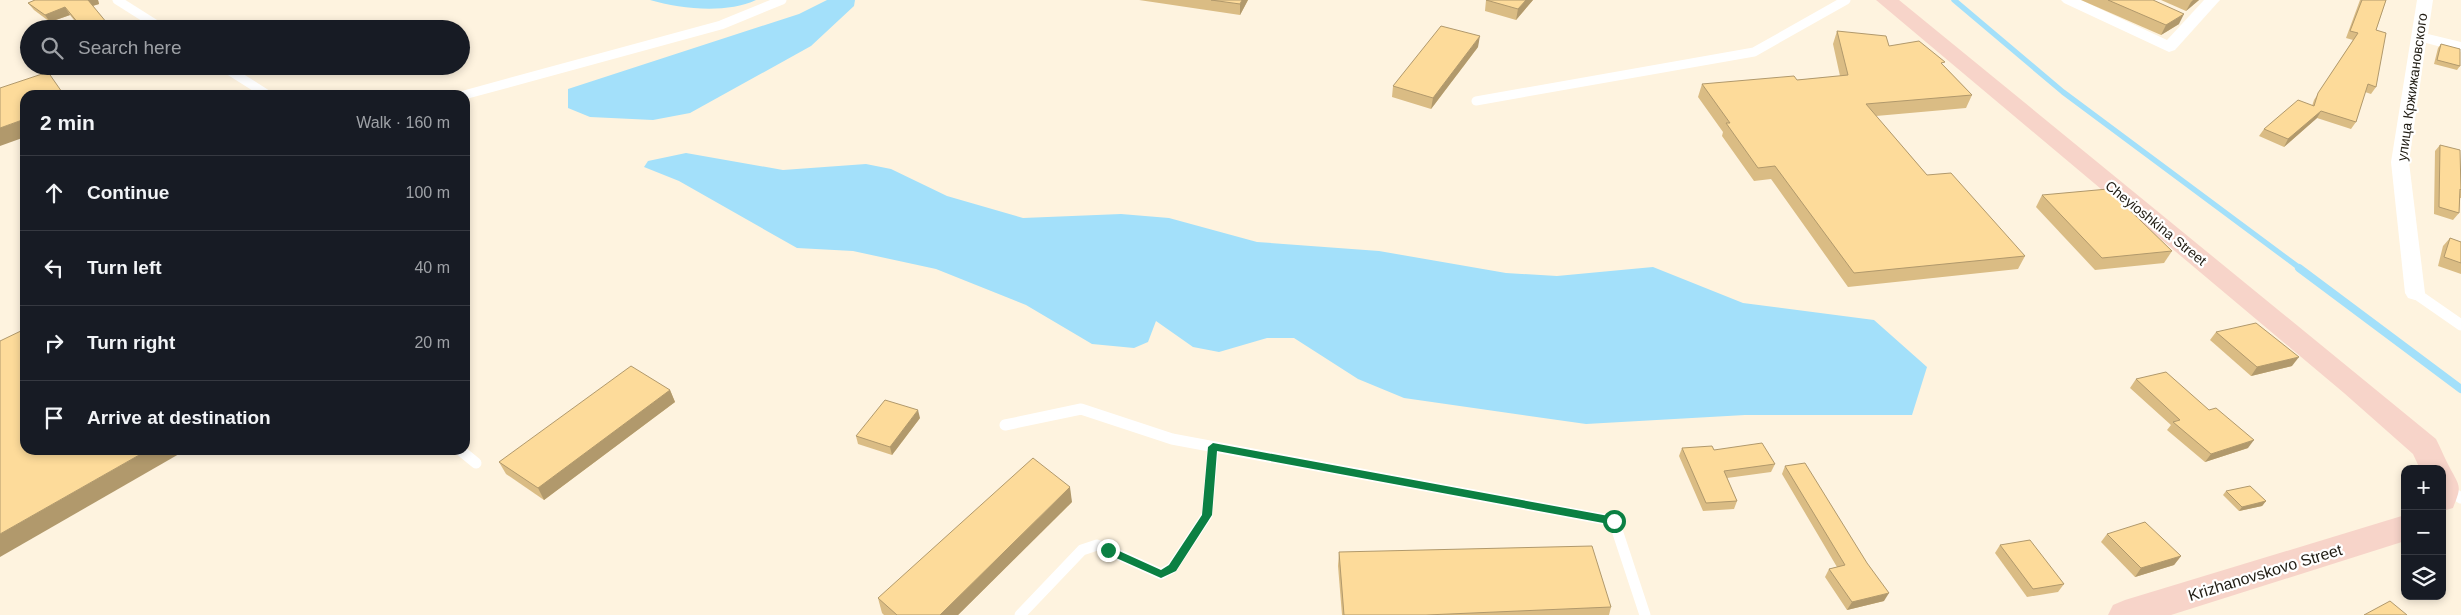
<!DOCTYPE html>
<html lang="en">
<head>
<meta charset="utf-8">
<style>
  :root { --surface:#171b24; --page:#20242c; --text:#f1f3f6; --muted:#9ea1a6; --line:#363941 }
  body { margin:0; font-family:Helvetica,sans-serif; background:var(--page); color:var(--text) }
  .controls { position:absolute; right:15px; bottom:15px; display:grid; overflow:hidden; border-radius:10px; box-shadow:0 2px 8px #0003 }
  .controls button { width:45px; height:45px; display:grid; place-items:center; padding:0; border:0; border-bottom:1px solid var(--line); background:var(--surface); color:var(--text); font:25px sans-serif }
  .stop { position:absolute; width:15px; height:15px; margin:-11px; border:4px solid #0b8043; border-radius:50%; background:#fff }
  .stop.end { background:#0b8043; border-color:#fff; box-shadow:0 1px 5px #0008 }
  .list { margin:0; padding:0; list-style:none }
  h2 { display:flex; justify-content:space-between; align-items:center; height:65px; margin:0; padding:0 20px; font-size:21px }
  h2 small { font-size:16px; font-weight:400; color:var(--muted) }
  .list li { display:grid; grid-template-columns:32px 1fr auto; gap:15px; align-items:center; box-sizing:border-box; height:75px; padding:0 20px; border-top:1px solid var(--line) }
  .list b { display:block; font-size:19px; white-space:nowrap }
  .list em { font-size:16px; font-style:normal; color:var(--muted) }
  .icon { flex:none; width:28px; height:28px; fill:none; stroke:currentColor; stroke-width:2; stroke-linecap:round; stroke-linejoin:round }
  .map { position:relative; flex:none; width:2461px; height:615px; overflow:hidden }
  .search { position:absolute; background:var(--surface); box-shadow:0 2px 8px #0003; left:20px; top:20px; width:450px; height:55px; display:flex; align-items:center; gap:12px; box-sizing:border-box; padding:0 18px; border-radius:28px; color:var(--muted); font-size:19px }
  .panel { position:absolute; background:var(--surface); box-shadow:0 2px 8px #0003; left:20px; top:90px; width:450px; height:365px; border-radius:15px }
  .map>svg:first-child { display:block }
</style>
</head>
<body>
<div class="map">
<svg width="2461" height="615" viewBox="0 0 2461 615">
  <rect width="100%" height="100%" fill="#fef3df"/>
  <g fill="#a3e0fa">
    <path d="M650,0H756C726,14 681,9 650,0Z"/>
    <polygon points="827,0 855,0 854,6 811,46 690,113 653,120 590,117 568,108 568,89 799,14"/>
    <polygon points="686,153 783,170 866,164 891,169 947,196 1023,218 1121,214 1169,218 1257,242 1379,251 1506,273 1557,276 1653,267 1743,303 1874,320 1927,367 1912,415 1745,415 1586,424 1404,398 1358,379 1294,338 1267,338 1219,352 1193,347 1156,321 1148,342 1134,348 1092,344 1026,305 936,269 853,251 797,248 679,181 644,167 648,161"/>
  </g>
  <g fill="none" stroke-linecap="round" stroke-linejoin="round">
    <polyline stroke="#a3e0fa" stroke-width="5.5" points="1954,0 2063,92 2301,269"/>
    <polyline stroke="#a3e0fa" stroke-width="8" points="2299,268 2461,389"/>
    <g stroke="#fff" stroke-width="9">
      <polyline points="117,0 163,29"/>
      <polyline points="222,66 268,95"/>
      <polyline points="464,95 721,25 782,0"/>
      <polyline points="1476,101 1754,52 1846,0"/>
    </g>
    <g stroke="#fff" stroke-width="11">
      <polyline points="2415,293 2461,325"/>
      <polyline points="1005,425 1081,409 1172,439 1614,521 1645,615"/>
      <polyline points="460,450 476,463"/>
      <polyline points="2447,489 2461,498"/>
      <polyline points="1020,615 1082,550 1097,545 1161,574 1172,568 1207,515 1213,447"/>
    </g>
    <g fill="#fff" fill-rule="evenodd">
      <polygon points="2061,0 2081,0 2167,40 2204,0 2220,0 2175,50 2169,52 2064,3"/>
      <polygon points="2417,0 2433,0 2428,34 2461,42 2461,52 2426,43 2409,162 2425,293 2422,298 2415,300 2408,298 2405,293 2391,162"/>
    </g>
    <g fill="#f7d4c9" fill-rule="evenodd">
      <path d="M1876,0H1899L2436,439C2441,449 2446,461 2451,470C2461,488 2461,487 2453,508L2442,511V469H2420L2413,454L2344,393Z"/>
      <polygon points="2405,515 2405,541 2171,615 2108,615 2113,605 2125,600"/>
    </g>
  </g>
  <g fill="#dabc84">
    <polygon points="35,0 98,0 99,4 93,6 111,29 81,29 70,15 50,22 34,10 28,3"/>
    <polygon points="1139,0 1248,0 1240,15"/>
    <polygon points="1486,0 1533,0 1516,20 1485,11"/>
    <polygon points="2081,0 2153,0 2179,24 2161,35"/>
    <polygon points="2161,0 2199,0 2186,11"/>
    <polygon points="2360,0 2386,0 2376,30 2376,87 2371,94 2365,92 2356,122 2351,129 2317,118 2284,147 2259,136 2264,129 2312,106 2314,100 2353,40 2346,38"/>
    <polygon points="1837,31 1889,46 1944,66 1972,95 1966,108 1876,116 1927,175 2025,256 2018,269 1848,287 1771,179 1754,181 1722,136 1723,132 1698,97 1702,84 1797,80 1840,76 1833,44"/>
    <polygon points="2441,44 2460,66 2457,70 2434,64 2438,48"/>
    <polygon points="1478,47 1431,109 1392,97 1393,86"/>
    <polygon points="2440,145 2460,169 2461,169 2461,198 2460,198 2459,213 2453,220 2434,214 2435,151"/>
    <polygon points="2042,195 2172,251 2164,263 2095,270 2036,207"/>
    <polygon points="2450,238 2461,242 2461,274 2438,266 2443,246"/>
    <polygon points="2216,332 2292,366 2251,376 2210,340"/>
    <polygon points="2136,379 2209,410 2248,448 2205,462 2167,430 2171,425 2130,388"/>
    <polygon points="670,390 675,402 544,500 506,474 499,462"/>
    <polygon points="920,418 892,455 858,444 856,436"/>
    <polygon points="1682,448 1714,450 1775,464 1771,472 1727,478 1737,501 1734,509 1703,511 1679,456"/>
    <polygon points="1785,466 1884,601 1847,610 1825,577 1829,569 1837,567 1782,474"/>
    <polygon points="2226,491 2266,501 2262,506 2239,511 2223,495"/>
    <polygon points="1072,502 958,615 884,615 882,613 878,598"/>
    <polygon points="2107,534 2181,556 2174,565 2135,577 2101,542"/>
    <polygon points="2000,545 2064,584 2058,592 2027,597 1995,553"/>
    <polygon points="1339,552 1611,607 1609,615 1342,615 1338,566"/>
  </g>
  <g fill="#b1996c">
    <polygon points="87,0 98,0 99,4 92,6"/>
    <polygon points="1242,0 1248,0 1240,15 1240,4"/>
    <polygon points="1526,0 1533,0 1516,20 1518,9"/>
    <polygon points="2193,0 2199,0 2186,11 2191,2"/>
    <polygon points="65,7 70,15 50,22 45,15"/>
    <polygon points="2184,14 2179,24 2161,35 2166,25"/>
    <polygon points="107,23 111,29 89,29"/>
    <polygon points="1480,36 1478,47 1431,109 1433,98"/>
    <polygon points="2321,111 2317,118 2284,147 2288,139"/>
    <polygon points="25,119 25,137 0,146 0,128"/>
    <polygon points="2299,357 2292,366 2251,376 2257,367"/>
    <polygon points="670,390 675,402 544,500 538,488"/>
    <polygon points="918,410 920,418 892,455 890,447"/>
    <polygon points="2254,440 2248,448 2205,462 2211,454"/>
    <polygon points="148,450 186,450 0,557 0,534"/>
    <polygon points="1070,487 1072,502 958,615 940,615"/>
    <polygon points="2266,501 2262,506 2239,511 2242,507"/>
    <polygon points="2181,556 2174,565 2135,577 2141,568"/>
    <polygon points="1889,593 1884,601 1847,610 1852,602"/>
  </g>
  <g fill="#fddb9a" stroke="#b1996c">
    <polygon points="35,0 88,0 107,23 89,29 83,29 65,7 45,15 28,3"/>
    <polygon points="1211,0 1242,0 1240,4"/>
    <polygon points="1486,0 1526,0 1518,9"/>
    <polygon points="2108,0 2153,0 2184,14 2166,25"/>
    <polygon points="2362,0 2386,0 2376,30 2386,33 2376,87 2368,84 2356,122 2321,111 2288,139 2264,129 2298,100 2314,106 2318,93 2358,33 2350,31"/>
    <polygon points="1441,26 1480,36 1433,98 1393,86"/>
    <polygon points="1837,31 1886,36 1889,46 1919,41 1945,62 1941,63 1972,95 1866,104 1927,175 1951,173 2025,256 1854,273 1775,166 1758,168 1726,123 1730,123 1702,84 1794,76 1797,80 1848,75"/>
    <polygon points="2441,44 2460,49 2460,66 2437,60"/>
    <polygon points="48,72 64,95 25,95 25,119 0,128 0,88"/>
    <polygon points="2440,145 2460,150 2461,190 2460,189 2459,213 2439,207"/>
    <polygon points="2108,189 2172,251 2102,258 2042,195"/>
    <polygon points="2450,238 2461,242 2461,263 2444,257"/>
    <polygon points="2256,323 2299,357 2257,367 2216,332"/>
    <polygon points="25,329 25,450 148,450 0,534 0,341"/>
    <polygon points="631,366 670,390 538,488 499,462"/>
    <polygon points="2166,372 2209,410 2216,408 2254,440 2211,454 2173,422 2180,420 2136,379"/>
    <polygon points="885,400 918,410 890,447 856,436"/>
    <polygon points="1762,443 1775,464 1724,471 1737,501 1706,503 1682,448 1712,446 1714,450"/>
    <polygon points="1033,458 1070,487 940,615 897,615 878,598"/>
    <polygon points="1805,463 1867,563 1889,593 1852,602 1829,569 1845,565 1785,466"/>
    <polygon points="2250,486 2266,501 2242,507 2226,491"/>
    <polygon points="2145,522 2181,556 2141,568 2107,534"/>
    <polygon points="2030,540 2064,584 2033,589 2000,545"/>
    <polygon points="1592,546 1611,607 1426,615 1344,615 1339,552"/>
    <polygon points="2390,601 2407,615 2364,615"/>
  </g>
  <polygon fill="#0b8043" points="1213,443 1614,517 1619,521 1614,525 1217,451 1212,515 1176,571 1161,578 1105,553 1105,547 1108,546 1161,570 1169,565 1202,515 1208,447"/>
  <g text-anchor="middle" stroke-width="4.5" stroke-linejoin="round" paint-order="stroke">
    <g font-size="14" fill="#201c13" stroke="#fff">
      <text transform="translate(2412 87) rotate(-82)" y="5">улица Кржижановского</text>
      <text transform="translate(2156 223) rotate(39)" y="5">Cheyioshkina Street</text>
    </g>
    <g font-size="16" fill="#201c13" stroke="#fff">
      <text transform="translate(2265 572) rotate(-17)" y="6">Krizhanovskovo Street</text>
    </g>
  </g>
</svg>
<div class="controls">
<button>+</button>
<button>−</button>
<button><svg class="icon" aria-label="layers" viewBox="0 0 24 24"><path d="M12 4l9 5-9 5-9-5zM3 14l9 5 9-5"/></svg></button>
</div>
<div class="stop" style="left:1614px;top:521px"></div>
<div class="stop end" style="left:1108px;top:550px"></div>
<div class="search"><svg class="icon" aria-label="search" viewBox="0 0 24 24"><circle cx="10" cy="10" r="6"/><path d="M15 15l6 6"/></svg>Search here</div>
<section class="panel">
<h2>2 min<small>Walk · 160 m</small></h2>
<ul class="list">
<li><svg class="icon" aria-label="ahead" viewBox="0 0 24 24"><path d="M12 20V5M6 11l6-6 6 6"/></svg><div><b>Continue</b></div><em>100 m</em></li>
<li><svg class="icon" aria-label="left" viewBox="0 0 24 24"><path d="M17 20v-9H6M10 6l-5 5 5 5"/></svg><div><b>Turn left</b></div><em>40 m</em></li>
<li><svg class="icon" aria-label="right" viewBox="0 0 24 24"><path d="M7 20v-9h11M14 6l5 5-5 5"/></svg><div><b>Turn right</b></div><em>20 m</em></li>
<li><svg class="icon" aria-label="arrive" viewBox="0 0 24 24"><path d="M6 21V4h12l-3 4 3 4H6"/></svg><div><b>Arrive at destination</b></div></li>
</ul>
</section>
</div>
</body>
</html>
